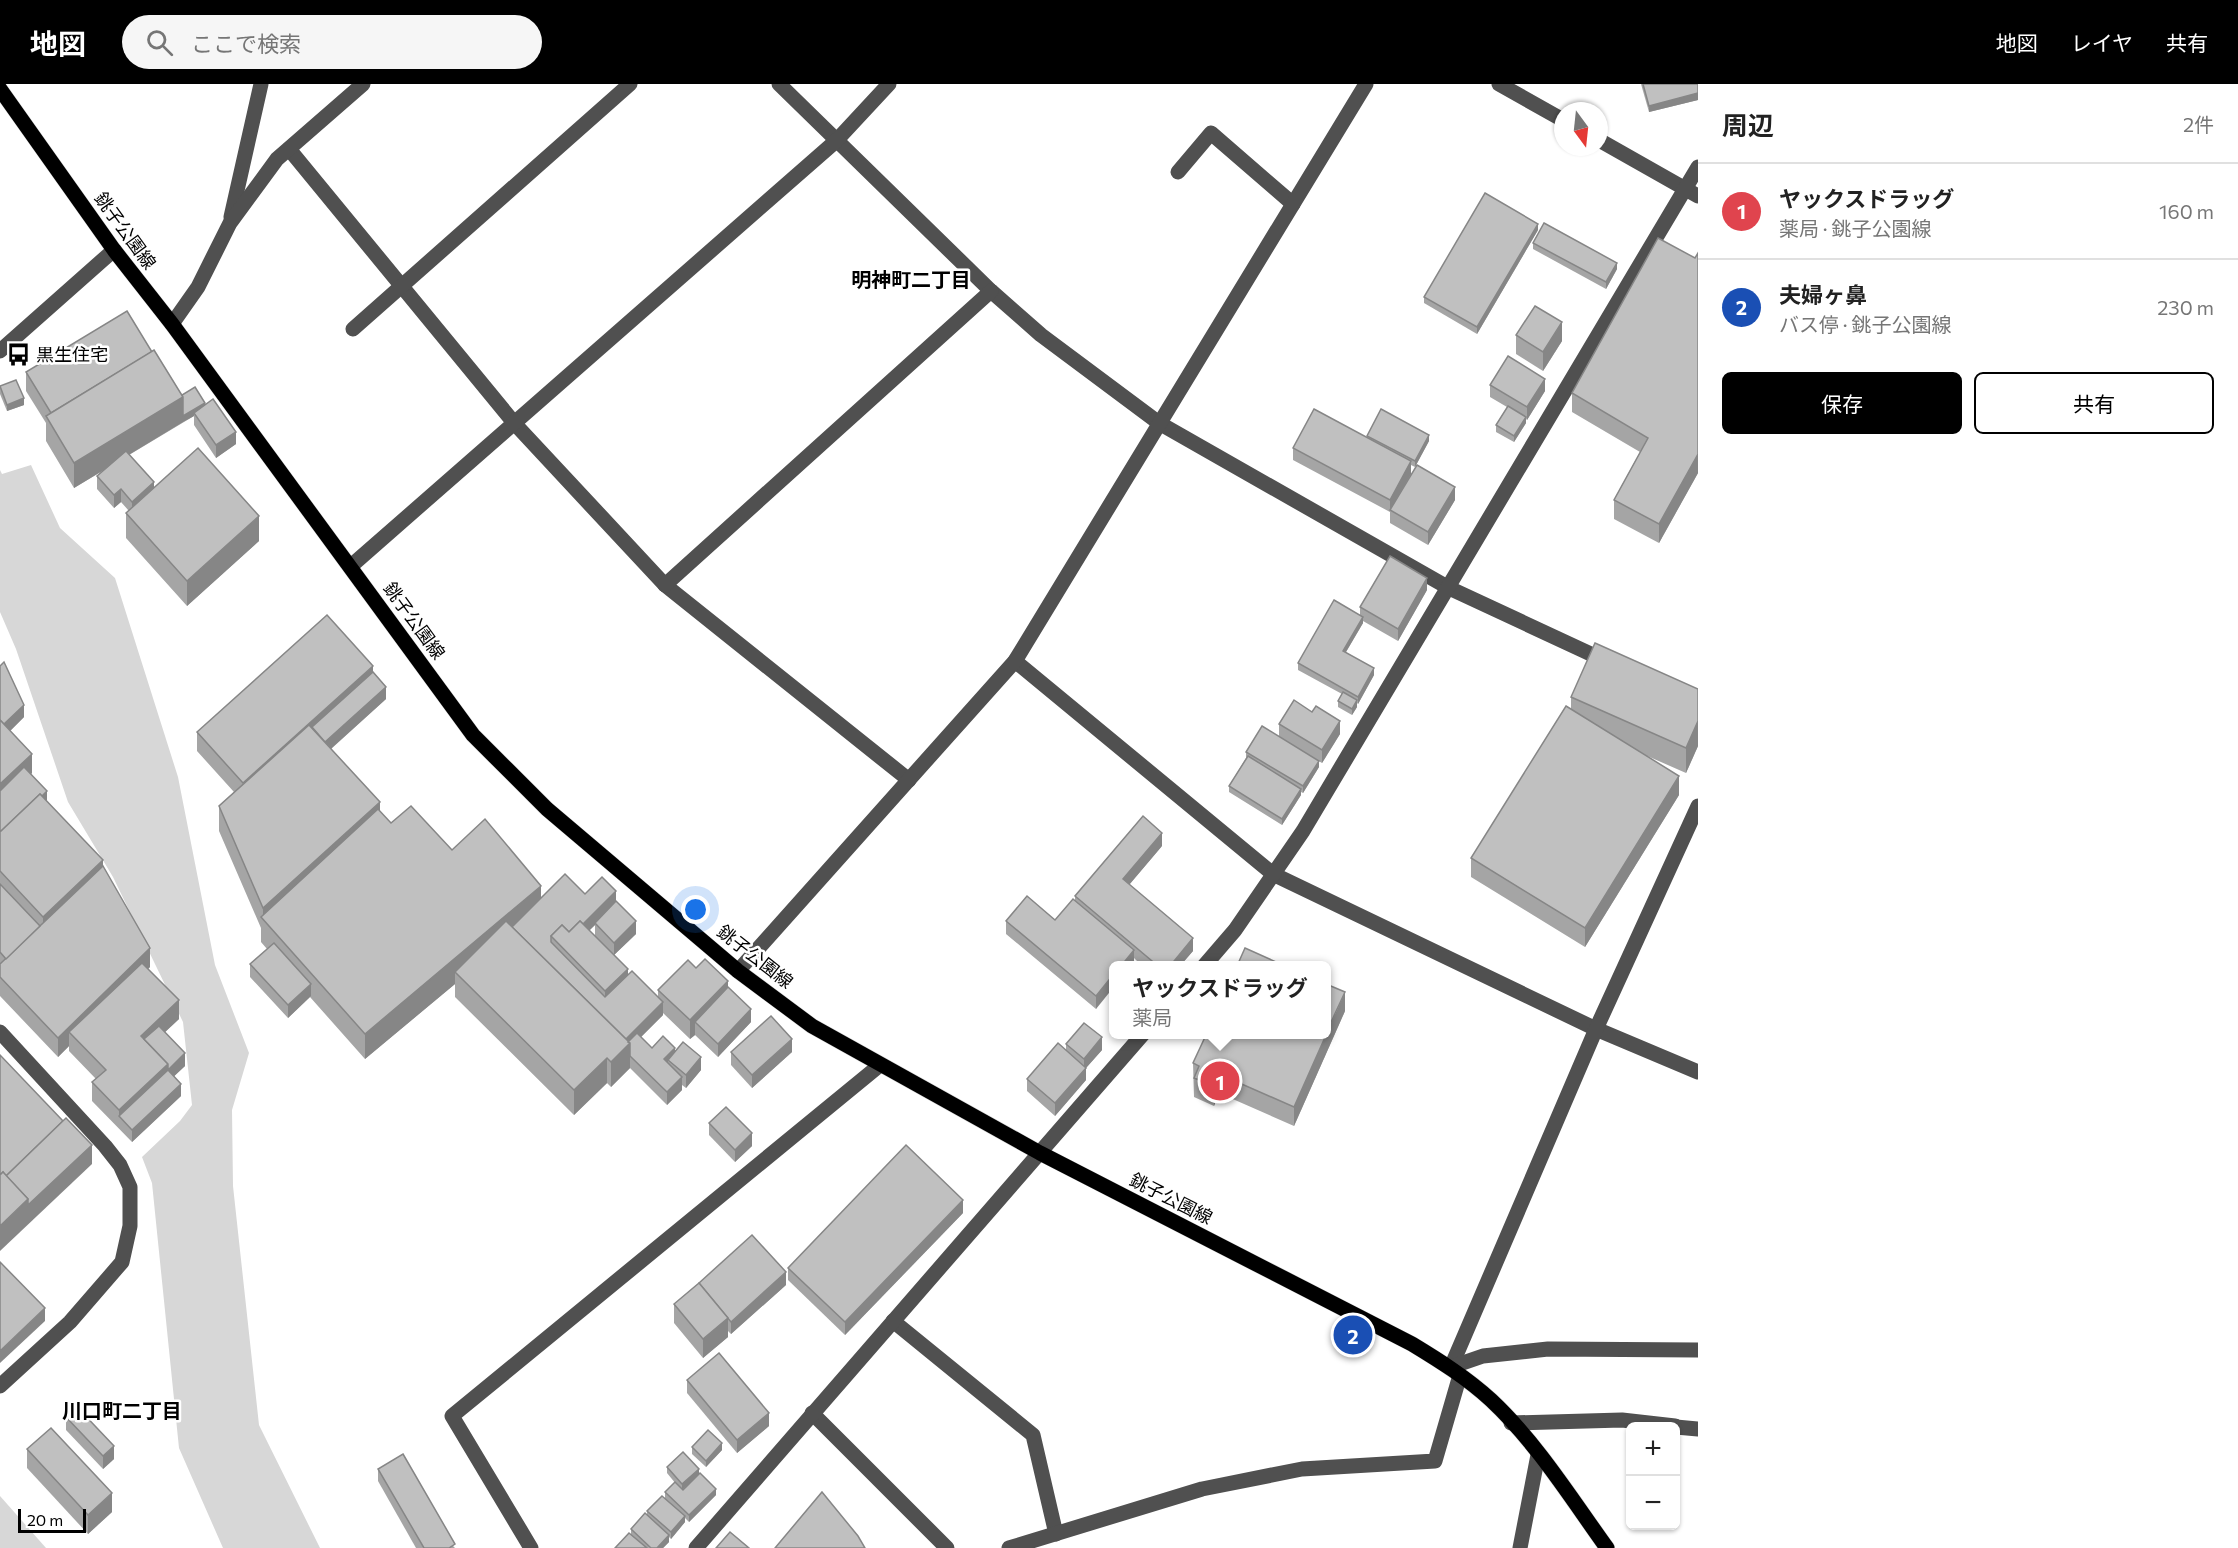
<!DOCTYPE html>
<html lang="ja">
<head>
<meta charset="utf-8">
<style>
  :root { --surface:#fff; --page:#f6f6f6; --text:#222; --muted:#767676; --line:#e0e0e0; --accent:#000 }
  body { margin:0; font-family:Commissioner,"Noto Sans JP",sans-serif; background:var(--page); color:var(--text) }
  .controls { position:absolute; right:18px; bottom:18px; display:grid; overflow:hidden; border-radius:9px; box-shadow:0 2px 4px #0004 }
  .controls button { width:54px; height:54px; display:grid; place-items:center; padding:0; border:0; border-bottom:2px solid var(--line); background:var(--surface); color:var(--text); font:30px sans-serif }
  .compass { position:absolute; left:1554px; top:18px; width:54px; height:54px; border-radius:50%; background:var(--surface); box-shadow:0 2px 4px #0004; rotate:165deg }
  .scale { position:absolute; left:18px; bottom:15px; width:68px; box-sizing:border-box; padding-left:6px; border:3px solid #000; border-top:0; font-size:16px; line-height:21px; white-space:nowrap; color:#000; -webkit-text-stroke:4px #fff; paint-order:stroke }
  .you { position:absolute; left:696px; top:826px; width:21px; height:21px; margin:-15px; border:4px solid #fff; border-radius:50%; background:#1a73e8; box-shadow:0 0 0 9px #1a73e833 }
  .badge { display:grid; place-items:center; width:39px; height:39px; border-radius:50%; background:var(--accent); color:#fff; font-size:20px; font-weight:700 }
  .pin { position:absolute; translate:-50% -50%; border:3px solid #fff; box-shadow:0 2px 6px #0006 }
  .popup { position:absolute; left:1109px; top:877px; width:222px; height:78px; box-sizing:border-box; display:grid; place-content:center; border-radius:9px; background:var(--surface); filter:drop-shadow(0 2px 4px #0005); font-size:20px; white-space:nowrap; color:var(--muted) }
  .popup b { font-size:22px; color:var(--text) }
  .popup::after { content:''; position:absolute; left:50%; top:100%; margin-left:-12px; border:12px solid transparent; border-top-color:var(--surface) }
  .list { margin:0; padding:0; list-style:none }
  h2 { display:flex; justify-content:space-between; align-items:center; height:78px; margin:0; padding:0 24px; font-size:26px }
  h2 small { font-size:20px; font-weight:400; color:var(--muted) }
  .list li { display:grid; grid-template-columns:39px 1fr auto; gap:18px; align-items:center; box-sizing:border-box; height:96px; padding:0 24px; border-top:2px solid var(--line) }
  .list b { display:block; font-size:22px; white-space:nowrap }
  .list p { margin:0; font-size:20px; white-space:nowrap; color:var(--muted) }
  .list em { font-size:20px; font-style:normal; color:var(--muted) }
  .actions { display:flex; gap:12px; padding:18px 24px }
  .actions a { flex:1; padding:14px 0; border:2px solid var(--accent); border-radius:9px; text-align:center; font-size:21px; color:var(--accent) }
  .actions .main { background:var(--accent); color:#fff }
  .icon { flex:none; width:33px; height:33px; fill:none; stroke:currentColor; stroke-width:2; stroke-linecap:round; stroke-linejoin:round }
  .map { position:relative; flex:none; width:1698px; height:1464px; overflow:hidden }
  header { display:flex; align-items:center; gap:36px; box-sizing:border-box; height:84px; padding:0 30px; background:var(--accent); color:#fff }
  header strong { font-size:28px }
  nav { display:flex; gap:33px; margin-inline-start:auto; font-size:21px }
  .search { width:420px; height:54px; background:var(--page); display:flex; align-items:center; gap:15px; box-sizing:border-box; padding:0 21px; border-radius:33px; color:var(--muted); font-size:22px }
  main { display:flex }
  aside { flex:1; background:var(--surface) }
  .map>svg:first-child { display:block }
</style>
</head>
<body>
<header>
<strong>地図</strong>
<div class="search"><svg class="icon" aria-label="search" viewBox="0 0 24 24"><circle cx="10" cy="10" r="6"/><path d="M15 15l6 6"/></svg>ここで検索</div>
<nav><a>地図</a><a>レイヤ</a><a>共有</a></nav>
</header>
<main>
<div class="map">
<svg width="1698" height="1464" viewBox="0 0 1698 1464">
  <rect width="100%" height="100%" fill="#fff"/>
  <g fill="#d7d7d7">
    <polygon points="31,381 60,444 115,494 178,693 215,881 249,969 232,1026 233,1102 259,1341 320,1464 223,1464 179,1364 152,1099 142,1073 180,1037 192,1021 183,938 113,793 68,718 16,565 0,528 0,386 2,390"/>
    <polygon points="0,1412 46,1464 0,1464"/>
  </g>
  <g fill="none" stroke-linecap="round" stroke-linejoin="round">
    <defs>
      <path id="major" d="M0,5L114,166L172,240L473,651L547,725L738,887L812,942L1040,1069L1412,1260C1440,1277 1467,1294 1491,1316C1536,1358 1571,1414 1607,1464"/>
    </defs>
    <use href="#major" stroke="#dbdbdb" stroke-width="16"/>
    <g stroke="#505050" stroke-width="15">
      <polyline points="779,0 991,207 1041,251 1159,339 1449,504 1608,578"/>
      <polyline points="1499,0 1563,36"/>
      <polyline points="1599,56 1698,112"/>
      <polyline points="289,65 515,340 665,501 909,696"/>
      <polyline points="1178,88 1211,49 1293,120"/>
      <polyline points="231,133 261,0"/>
      <polyline points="172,240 198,203 230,139 277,75 363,0"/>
      <polyline points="353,245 630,0"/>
      <polyline points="0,267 114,166"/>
      <polyline points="351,482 836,57 889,0"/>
      <polyline points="665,501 991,207"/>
      <polyline points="1015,577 1273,790 1596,945 1698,988"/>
      <polyline points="1204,882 1235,846 1303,747 1698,83"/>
      <polyline points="738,887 1015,577 1366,0"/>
      <polyline points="0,948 105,1062 120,1081 130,1103 130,1142 122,1178 70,1238 0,1302"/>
      <polyline points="893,1237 1033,1351 1056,1450"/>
      <polyline points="1451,1283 1596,945 1698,722"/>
      <polyline points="1451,1283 1483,1272 1548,1265 1698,1266"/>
      <polyline points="812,1329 947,1464"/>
      <polyline points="1511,1339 1622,1336 1675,1342"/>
      <polyline points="1676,1343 1698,1345"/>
      <polyline points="531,1464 452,1332 880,981"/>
      <polyline points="696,1464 1143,950"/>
      <polyline points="1009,1464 1202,1405 1302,1385 1435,1377 1460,1291"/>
      <polyline points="1520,1464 1538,1371"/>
    </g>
    <use href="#major" stroke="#000" stroke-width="15"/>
  </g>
  <g fill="#a5a5a5" fill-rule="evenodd">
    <polygon points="1641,0 1698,0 1698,16 1649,28"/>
    <polygon points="1538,146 1477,250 1424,219 1424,213"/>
    <polygon points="1533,159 1617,185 1606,205 1533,165"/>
    <polygon points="1698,169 1698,389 1659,459 1614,435 1614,416 1640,368 1572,328 1572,309 1695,174"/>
    <polygon points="1516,251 1562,257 1543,287 1516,270"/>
    <polygon points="152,268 182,311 205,321 236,360 216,374 194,341 194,332 129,371 154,404 259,457 187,522 126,454 126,429 129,427 121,418 114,424 97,405 97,392 104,386 74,404 46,357 46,339 26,307 26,288"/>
    <polygon points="1490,301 1545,307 1527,336 1526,335 1526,339 1514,358 1496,348 1496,341 1507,323 1490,313"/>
    <polygon points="0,302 24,321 7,327 0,310"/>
    <polygon points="1367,352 1429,357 1415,383 1411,381 1411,390 1455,416 1428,461 1390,439 1390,428 1293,376 1293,364 1367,353"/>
    <polygon points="1427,506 1398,557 1363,537 1363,539 1346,568 1374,591 1358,620 1357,619 1357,623 1352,631 1338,623 1338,617 1342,610 1298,586 1298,579 1360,531 1360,523"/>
    <polygon points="0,582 24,633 10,647 32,689 31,690 47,717 103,782 150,883 148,885 179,935 165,948 185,982 174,992 181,1012 132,1058 92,1017 92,998 96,995 69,967 69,962 58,973 0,912"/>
    <path d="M373,588L386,615L331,665L380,728L391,739L452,766L541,814L585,810L616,818L636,850L614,871L628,891L658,914V906L696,884L728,903L751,938L718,973L695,951L690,955L663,929V931L641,953L652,964L675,966L701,986L686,1004L682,1001V1006L667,1021L630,984L611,1003L607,999L574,1031L455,913V900L365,975L310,913L288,934L250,893V880L267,865L261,858V844L219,747V722L234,708L197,667V648ZM595,841V852L589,846Z"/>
    <polygon points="1698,605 1698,662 1686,689 1645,671 1679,711 1585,863 1471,793 1471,774 1571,625 1571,613"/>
    <polygon points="1312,628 1340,650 1322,679 1279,653 1279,640"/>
    <polygon points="1246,668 1319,683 1303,709 1301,708 1301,711 1282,741 1229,708 1229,702 1246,674"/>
    <polygon points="1162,762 1129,801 1193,867 1180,882 1142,882 1134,874 1134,879 1132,882 1113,882 1096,925 1006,850 1006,837 1055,836 1075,817 1075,812"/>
    <polygon points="1345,927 1294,1042 1219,1009 1214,1022 1194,1013 1193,979"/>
    <polygon points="1066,960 1102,966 1086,984 1086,996 1055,1032 1027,1007 1027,995 1066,966"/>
    <polygon points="731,968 792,968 752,1004 731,981"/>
    <polygon points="709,1039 752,1062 735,1078 709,1051"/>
    <polygon points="963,1129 845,1251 788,1196 788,1184"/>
    <polygon points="786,1201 731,1250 728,1247 728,1253 703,1274 674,1239 674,1220"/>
    <polygon points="687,1296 769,1342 737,1369 687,1309"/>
    <polygon points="66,1333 114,1375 103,1385 66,1346"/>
    <polygon points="692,1363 722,1366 706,1383 692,1370"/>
    <polygon points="27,1365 112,1428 88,1450 27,1384"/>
    <polygon points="667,1383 699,1390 716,1411 689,1438 685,1434 685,1438 671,1455 669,1453 669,1458 663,1464 615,1464 631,1450 631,1445 647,1431 647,1427 665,1414 665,1408 676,1400 667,1389"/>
    <polygon points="378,1385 455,1464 416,1464 378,1397"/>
  </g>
  <g fill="#868686">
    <polygon points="1698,9 1698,16 1649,28 1649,22"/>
    <polygon points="1538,140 1538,146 1477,250 1477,243"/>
    <polygon points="1617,179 1617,185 1606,205 1606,198"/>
    <polygon points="1562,238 1562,257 1543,287 1543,268"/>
    <polygon points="1545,295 1545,307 1527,336 1527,323"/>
    <polygon points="183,313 183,338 74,404 74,379"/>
    <polygon points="24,314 24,321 7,327 7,321"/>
    <polygon points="205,319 205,325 194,329 194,332 183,338 183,332"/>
    <polygon points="1526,333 1526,339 1514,358 1514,352"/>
    <polygon points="236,348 236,360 216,374 216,361"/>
    <polygon points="1429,351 1429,357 1415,383 1415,377"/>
    <polygon points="1698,370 1698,389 1659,459 1659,440"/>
    <polygon points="1411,377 1411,390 1390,426 1390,428 1390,416"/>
    <polygon points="154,398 154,411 132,431 132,418"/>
    <polygon points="1455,403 1455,416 1428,461 1428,448"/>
    <polygon points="121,405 121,418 114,424 114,411"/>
    <polygon points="259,432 259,457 187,522 187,497"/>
    <polygon points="1427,494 1427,506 1398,557 1398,545"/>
    <polygon points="1363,533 1363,539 1343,573 1343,567"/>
    <polygon points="373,582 373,601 243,699"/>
    <polygon points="1374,584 1374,591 1358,620 1358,613"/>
    <polygon points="386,603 386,615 324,671 324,659"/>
    <polygon points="1357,616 1357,623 1352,631 1352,625"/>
    <polygon points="24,621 24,633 1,656 1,643"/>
    <polygon points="1340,637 1340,650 1322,679 1322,666"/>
    <polygon points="1698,637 1698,662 1686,689 1686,664"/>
    <polygon points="32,670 32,689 0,719 0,700"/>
    <polygon points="1319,677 1319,683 1303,709 1303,702"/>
    <polygon points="1679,692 1679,711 1585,863 1585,844"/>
    <polygon points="1301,705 1301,711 1282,741 1282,735"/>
    <polygon points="47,707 47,720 0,752"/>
    <polygon points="380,718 380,743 263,836 263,824"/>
    <polygon points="1162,749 1162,762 1123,808 1123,795"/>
    <polygon points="103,776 103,801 43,858 43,833"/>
    <polygon points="541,802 541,827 455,888 455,900 365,975 365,950"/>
    <polygon points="616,807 616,820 595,839 595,841 569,867 569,854"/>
    <polygon points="636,837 636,850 614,871 614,859"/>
    <polygon points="1193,854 1193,867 1180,882 1170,882"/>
    <polygon points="150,864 150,883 76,955 69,948 69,962 58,973 58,954"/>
    <polygon points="1134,866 1134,879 1132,882 1121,882"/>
    <polygon points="628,885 628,904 605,926 605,907"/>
    <polygon points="1113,891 1113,904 1096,925 1096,912"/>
    <polygon points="728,897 728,916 695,938 695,951 690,955 690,936"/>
    <polygon points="311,900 311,912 288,934 288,921"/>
    <polygon points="1345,908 1345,927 1294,1042 1294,1023"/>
    <polygon points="179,916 179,935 147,965 141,952"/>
    <polygon points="663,918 663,931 630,964 630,984 611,1003 611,978 619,961"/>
    <polygon points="751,925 751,938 718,973 718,960"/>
    <polygon points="1102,953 1102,966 1086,984 1086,996 1055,1032 1055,1019 1084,987 1084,975"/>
    <polygon points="792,955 792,968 752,1004 752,991"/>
    <polygon points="675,964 675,977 668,976 668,985 664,975"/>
    <polygon points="185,969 185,982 168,998 168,986"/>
    <polygon points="701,973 701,986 686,1004 686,991"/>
    <polygon points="607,974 607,999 574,1031 574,1006"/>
    <polygon points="168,980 168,999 119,1032 119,1026"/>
    <polygon points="1219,990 1219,1009 1214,1022 1214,1002"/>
    <polygon points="682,993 682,1006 667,1021 667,1008"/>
    <polygon points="181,1000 181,1012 132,1058 132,1046"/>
    <polygon points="752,1049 752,1062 735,1078 735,1066"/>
    <polygon points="92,1061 92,1080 0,1167 0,1142 28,1115"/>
    <polygon points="963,1116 963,1129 845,1251 845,1238"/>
    <polygon points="786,1188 786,1201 731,1250 731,1238"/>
    <polygon points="45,1224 45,1237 0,1279 0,1267"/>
    <polygon points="728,1234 728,1253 703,1274 703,1255"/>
    <polygon points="769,1329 769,1342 737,1369 737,1356"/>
    <polygon points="722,1359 722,1366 706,1383 706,1377"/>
    <polygon points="114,1362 114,1375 103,1385 103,1372"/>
    <polygon points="699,1385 699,1391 682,1406 682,1400"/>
    <polygon points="716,1405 716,1411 689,1438 689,1431"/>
    <polygon points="112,1409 112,1428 88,1450 88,1431"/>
    <polygon points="685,1432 685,1438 671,1455 671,1448"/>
    <polygon points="669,1451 669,1458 663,1464 657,1464"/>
  </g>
  <g fill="#c0c0c0" stroke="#868686" stroke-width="1.5">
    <polygon points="1643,0 1698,0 1698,9 1649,22"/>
    <polygon points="1485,109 1538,140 1477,243 1424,213"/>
    <polygon points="1544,139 1617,179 1606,198 1533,159"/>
    <polygon points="1658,154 1695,174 1698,169 1698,370 1659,440 1614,416 1648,354 1572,309"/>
    <polygon points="1535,222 1562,238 1543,268 1516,251"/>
    <polygon points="127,227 152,268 51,329 26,288"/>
    <polygon points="154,266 183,313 74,379 46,332"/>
    <polygon points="1508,272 1545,295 1527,323 1490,301"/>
    <polygon points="16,296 24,314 7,321 0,302"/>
    <polygon points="195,303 205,319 183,332 183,313 182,311"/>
    <polygon points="213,315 236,348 216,361 194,329"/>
    <polygon points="1508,322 1526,333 1514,352 1496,341"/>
    <polygon points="1314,325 1411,377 1390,416 1293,364"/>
    <polygon points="1381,325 1429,351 1415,377 1367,352"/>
    <polygon points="198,364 259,432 187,497 126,429"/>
    <polygon points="126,367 154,398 132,418 121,405 114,411 97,392"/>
    <polygon points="1417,381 1455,403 1428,448 1390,426"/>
    <polygon points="1390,472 1427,494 1398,545 1360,523"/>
    <polygon points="1334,516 1363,533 1343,567 1374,584 1358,613 1298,579"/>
    <polygon points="327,531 373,582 243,699 197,648"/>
    <polygon points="1595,559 1698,605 1698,637 1686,664 1571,613"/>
    <polygon points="4,578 24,621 4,640 0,636 0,582"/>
    <polygon points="373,588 386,603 325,658 312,643"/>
    <polygon points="1343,608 1357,616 1352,625 1338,617"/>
    <polygon points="1294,616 1312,628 1316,622 1340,637 1322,666 1279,640"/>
    <polygon points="1566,622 1679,692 1585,844 1471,774"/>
    <polygon points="0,636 32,670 0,700"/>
    <polygon points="309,641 380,718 263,824 219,722"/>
    <polygon points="1262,642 1319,677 1303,702 1246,668"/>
    <polygon points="1248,672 1301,705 1282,735 1229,702"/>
    <polygon points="24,683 47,707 42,712 40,710 0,748 0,707"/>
    <polygon points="40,710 103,776 43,833 0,787 0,748"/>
    <polygon points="411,722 452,766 485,735 541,802 365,950 261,833 378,725 391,739"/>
    <polygon points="1143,732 1162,749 1123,795 1193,854 1170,882 1158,882 1075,812"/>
    <polygon points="103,782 150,864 58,954 0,893 0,880"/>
    <polygon points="565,790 585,810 602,793 616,807 583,840 580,837 569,848 562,841 551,852 551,858 605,913 632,887 663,918 626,955 512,843"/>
    <polygon points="0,800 40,842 6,875 0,868"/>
    <polygon points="1027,812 1055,836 1073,815 1134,866 1121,882 1113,882 1113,891 1096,912 1006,837"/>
    <polygon points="616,817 636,837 614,859 595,839"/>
    <polygon points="506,837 630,959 611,978 607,974 574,1006 455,888"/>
    <polygon points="580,837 628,885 605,907 551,852 562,841 569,848"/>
    <polygon points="274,859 311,900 288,921 250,880"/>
    <polygon points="1245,864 1285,882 1237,882"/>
    <polygon points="705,875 728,897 690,936 658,906 688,876 696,884"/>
    <polygon points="142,879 179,916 141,952 168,980 119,1026 92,998 106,986 69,948"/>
    <polygon points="1326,900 1345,908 1326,949"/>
    <polygon points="728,903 751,925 718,960 695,938"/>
    <polygon points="771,932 792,955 752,991 731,968"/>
    <polygon points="1084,939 1102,953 1084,975 1066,960"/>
    <polygon points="159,942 185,969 168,986 168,980 144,955"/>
    <polygon points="637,949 652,964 663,952 675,964 664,975 682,993 667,1008 630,972 630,959 628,958"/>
    <polygon points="1206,951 1326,951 1294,1023 1219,990 1214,1002 1194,994 1199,982 1193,979"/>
    <polygon points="683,958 701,973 686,991 668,976"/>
    <polygon points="1058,959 1086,984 1055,1019 1027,995"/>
    <polygon points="0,971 63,1037 6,1092 3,1088 0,1091"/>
    <polygon points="168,986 181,1000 132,1046 119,1032"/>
    <polygon points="726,1023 752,1049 735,1066 709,1039"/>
    <polygon points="66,1034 92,1061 28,1121 28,1115 6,1092"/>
    <polygon points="906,1061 963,1116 845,1238 788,1184"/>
    <polygon points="3,1088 28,1115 0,1142 0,1091"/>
    <polygon points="752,1151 786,1188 731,1238 699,1199"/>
    <polygon points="0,1178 45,1224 0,1267"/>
    <polygon points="699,1199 728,1234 703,1255 674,1220"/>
    <polygon points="719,1269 769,1329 737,1356 687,1296"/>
    <polygon points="77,1323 114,1362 103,1372 66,1333"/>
    <polygon points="51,1344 112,1409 88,1431 27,1365"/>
    <polygon points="708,1346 722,1359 706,1377 692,1363"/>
    <polygon points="683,1368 699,1385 682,1400 667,1383"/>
    <polygon points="403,1370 455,1460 449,1464 424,1464 378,1385"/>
    <polygon points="700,1389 716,1405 689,1431 665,1408 675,1398 683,1406"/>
    <polygon points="822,1408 858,1452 865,1464 775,1464"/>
    <polygon points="662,1412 685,1432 671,1448 647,1427"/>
    <polygon points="645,1429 669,1451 657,1464 651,1464 631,1445"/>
    <polygon points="730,1448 749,1464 716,1464"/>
    <polygon points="629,1449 647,1464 615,1464"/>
  </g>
  <defs>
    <symbol id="bus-bare" viewBox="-9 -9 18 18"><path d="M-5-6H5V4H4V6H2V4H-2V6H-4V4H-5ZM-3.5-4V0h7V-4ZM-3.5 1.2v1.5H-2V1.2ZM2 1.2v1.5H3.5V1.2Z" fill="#000" stroke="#fff" stroke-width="2.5" paint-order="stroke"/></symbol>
  </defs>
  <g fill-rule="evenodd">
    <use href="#bus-bare" x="2" y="254" width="33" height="33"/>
  </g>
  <g text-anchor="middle" stroke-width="5" stroke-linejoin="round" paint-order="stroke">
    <g font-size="18" fill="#000" stroke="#fff">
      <text transform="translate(125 147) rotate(54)" y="6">銚子公園線</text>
      <text transform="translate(414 537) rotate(54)" y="6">銚子公園線</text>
      <text transform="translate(755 873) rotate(38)" y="6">銚子公園線</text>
      <text transform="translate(1171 1115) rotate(27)" y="6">銚子公園線</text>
    </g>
    <g font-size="18" fill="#000" stroke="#fff" text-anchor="start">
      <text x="36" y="277">黒生住宅</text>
    </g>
    <g font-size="20" font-weight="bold" fill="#000" stroke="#fff">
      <text x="911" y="203">明神町二丁目</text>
      <text x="122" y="1334">川口町二丁目</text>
    </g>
  </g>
</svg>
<div class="controls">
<button>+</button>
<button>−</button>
</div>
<svg class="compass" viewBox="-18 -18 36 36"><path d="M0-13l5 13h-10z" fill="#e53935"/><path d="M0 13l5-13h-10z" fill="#767676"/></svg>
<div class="scale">20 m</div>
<div class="you"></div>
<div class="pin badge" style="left:1220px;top:997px;background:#e0444e">1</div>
<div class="popup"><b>ヤックスドラッグ</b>薬局</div>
<div class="pin badge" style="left:1353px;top:1251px;background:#1a4fb4">2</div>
</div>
<aside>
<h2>周辺<small>2件</small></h2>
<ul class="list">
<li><span class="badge" style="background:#e0444e">1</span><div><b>ヤックスドラッグ</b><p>薬局 · 銚子公園線</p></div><em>160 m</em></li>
<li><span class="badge" style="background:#1a4fb4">2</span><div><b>夫婦ヶ鼻</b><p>バス停 · 銚子公園線</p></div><em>230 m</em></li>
</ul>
<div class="actions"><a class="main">保存</a><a>共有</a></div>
</aside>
</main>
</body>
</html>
